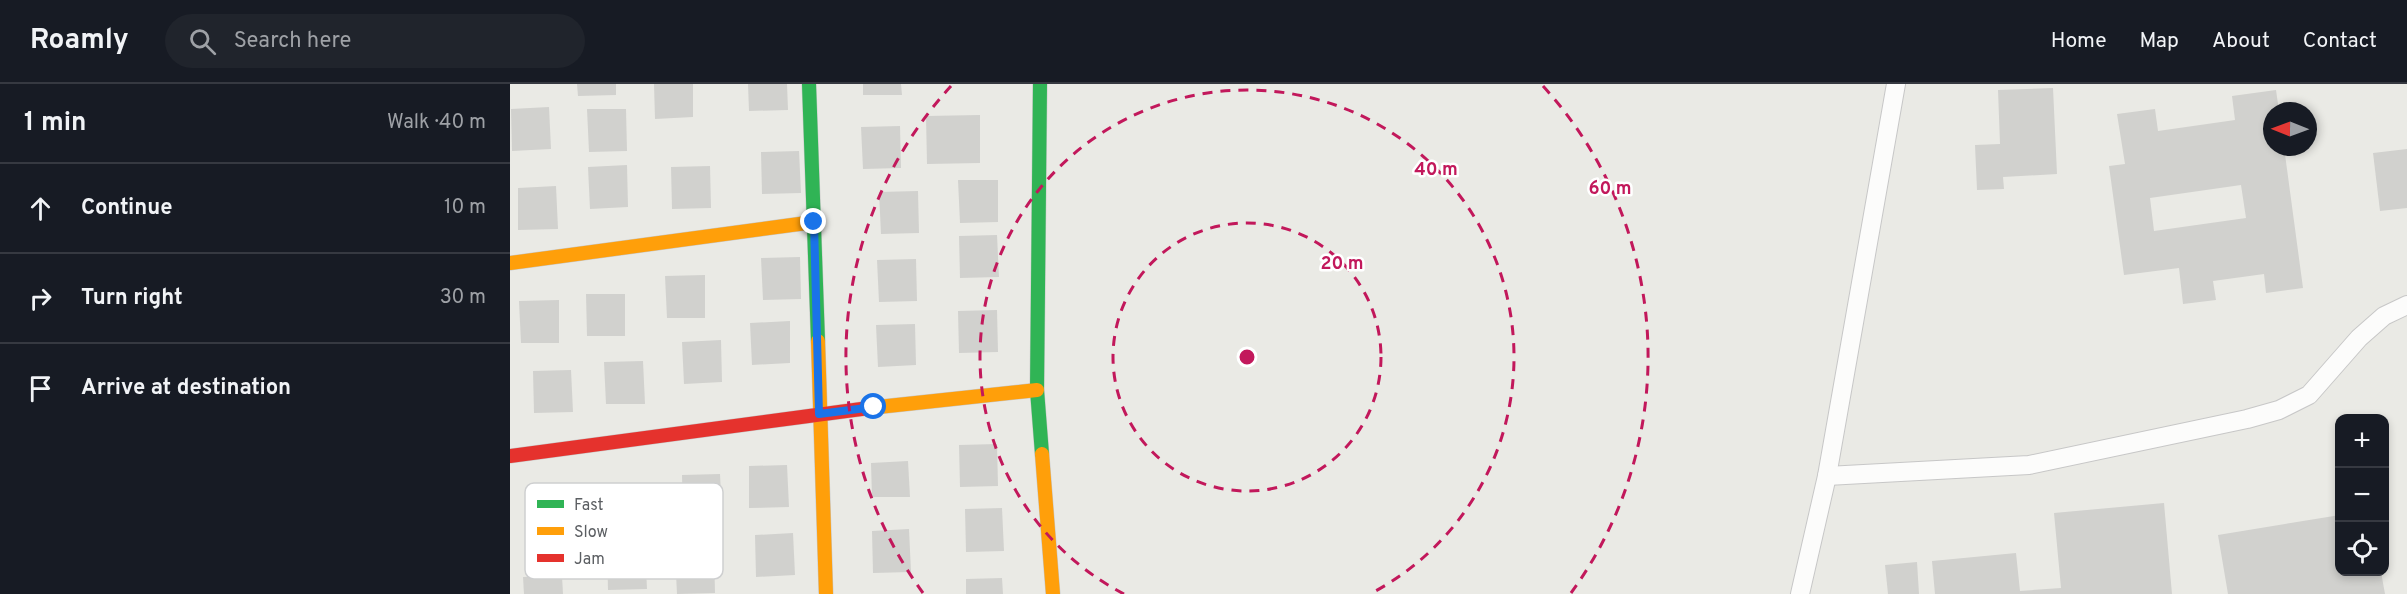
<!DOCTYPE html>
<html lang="en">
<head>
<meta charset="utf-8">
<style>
  :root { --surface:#171b24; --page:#20242c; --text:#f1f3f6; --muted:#9ea1a6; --line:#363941 }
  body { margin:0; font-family:Overpass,sans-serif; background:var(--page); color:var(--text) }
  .controls { position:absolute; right:18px; bottom:18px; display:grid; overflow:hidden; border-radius:12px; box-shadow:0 3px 9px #0003 }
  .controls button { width:54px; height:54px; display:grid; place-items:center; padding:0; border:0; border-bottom:2px solid var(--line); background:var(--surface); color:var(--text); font:30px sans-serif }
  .compass { position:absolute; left:1753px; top:18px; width:54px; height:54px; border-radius:50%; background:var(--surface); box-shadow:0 3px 9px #0003; rotate:271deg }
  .stop { position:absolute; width:18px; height:18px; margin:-14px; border:4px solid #1a73e8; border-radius:50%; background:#fff }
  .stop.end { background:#1a73e8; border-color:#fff; box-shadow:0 2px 6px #0008 }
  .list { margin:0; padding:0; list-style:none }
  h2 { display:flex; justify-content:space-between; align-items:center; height:78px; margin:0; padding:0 24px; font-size:26px }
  h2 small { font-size:20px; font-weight:400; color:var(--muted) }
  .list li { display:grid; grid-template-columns:39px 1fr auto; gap:18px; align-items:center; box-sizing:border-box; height:90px; padding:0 24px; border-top:2px solid var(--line) }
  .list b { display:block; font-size:22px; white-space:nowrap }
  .list em { font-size:20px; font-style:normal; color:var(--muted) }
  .icon { flex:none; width:33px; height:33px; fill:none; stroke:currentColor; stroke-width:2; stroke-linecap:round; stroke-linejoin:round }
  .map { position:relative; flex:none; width:1897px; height:510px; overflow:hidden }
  header { display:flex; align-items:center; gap:36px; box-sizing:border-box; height:84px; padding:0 30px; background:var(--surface); border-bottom:2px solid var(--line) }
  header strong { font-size:28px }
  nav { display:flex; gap:33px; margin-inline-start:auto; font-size:21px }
  .search { width:420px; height:54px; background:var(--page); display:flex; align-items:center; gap:15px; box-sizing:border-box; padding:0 21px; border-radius:33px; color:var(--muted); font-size:22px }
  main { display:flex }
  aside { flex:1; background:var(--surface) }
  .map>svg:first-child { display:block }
</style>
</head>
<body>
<header>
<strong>Roamly</strong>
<div class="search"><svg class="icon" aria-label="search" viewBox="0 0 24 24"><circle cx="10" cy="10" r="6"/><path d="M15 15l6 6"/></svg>Search here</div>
<nav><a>Home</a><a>Map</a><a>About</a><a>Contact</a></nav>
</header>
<main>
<aside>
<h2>1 min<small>Walk · 40 m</small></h2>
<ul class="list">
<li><svg class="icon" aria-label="ahead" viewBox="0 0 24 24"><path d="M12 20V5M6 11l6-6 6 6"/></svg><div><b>Continue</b></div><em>10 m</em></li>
<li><svg class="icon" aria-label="right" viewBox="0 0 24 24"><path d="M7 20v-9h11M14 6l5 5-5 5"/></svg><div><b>Turn right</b></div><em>30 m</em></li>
<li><svg class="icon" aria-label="arrive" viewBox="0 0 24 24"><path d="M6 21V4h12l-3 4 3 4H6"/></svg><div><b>Arrive at destination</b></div></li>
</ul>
</aside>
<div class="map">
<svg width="1897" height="510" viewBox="0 0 1897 510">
  <rect width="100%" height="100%" fill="#eaeae5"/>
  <g fill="#d1d1ce" fill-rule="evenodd">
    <polygon points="67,0 106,0 106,11 68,12"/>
    <polygon points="144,0 183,0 183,33 145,35"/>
    <polygon points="238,0 277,0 278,26 239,27"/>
    <polygon points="353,0 391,0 392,11 353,11"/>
    <polygon points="1543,4 1547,90 1493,93 1494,105 1467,106 1465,61 1490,60 1488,6"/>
    <path d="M1766,6L1769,27H1762V63H1774L1793,204L1756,209L1754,190L1703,197L1706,216L1673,220L1669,184L1614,191L1599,82L1615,80L1607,30L1645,25L1648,47L1725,36L1722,12ZM1731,101L1736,134L1644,147L1640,114Z"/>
    <polygon points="39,23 41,65 2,67 1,25"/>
    <polygon points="77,25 116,25 117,67 79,68"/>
    <polygon points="470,31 470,79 417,80 416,32"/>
    <polygon points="390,42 391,84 353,85 351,43"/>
    <polygon points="1897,65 1897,124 1870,127 1863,69"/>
    <polygon points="289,67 291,109 252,110 251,68"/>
    <polygon points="117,81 118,123 80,125 78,83"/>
    <polygon points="200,82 201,124 162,125 161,83"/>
    <polygon points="448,96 488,96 488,138 450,139"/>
    <polygon points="46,102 48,145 8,146 8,104"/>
    <polygon points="408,107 409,149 371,150 369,108"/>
    <polygon points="487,151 489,193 450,194 449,152"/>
    <polygon points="290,173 291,215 253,216 251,174"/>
    <polygon points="406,175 407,217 369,218 367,176"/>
    <polygon points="195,191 195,234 157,234 155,192"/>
    <polygon points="76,210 115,210 115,252 77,252"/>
    <polygon points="49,216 49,259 11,259 9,217"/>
    <polygon points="487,226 488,268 449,269 448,227"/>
    <polygon points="280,237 280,279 242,281 240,239"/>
    <polygon points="405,240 406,281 368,283 366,241"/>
    <polygon points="211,256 212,298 174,300 172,258"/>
    <polygon points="133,277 135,320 96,320 94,278"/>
    <polygon points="61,286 63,328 24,329 23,287"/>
    <polygon points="487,360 488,402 450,403 449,361"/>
    <polygon points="398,377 400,413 362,413 361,379"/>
    <polygon points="277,381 279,423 239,424 239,382"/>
    <polygon points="210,390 212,432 173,433 172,391"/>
    <polygon points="1654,419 1662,510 1425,510 1422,477 1506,469 1510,507 1551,504 1544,429"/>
    <polygon points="492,424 494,467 456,468 455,425"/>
    <polygon points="1830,431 1830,488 1871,488 1875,510 1718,510 1708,451"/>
    <polygon points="399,445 401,488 363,489 362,447"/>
    <polygon points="283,449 285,491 246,493 245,451"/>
    <polygon points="135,463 137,505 98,506 97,464"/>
    <polygon points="204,467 205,509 167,510 165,469"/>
    <polygon points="1407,478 1409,510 1378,510 1375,481"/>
    <polygon points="52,492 53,510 14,510 13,493"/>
    <polygon points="492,494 493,510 456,510 456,495"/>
  </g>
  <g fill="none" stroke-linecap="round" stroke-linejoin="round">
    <defs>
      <g id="lane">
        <polyline points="1317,392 1519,381 1737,335 1769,326 1799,311 1849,254 1874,232 1897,221"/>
        <polyline points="1290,510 1317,392 1386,0"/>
      </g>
      <g id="fast">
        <polyline points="299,0 308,257"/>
        <polyline points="530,0 527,306 532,370"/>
      </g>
      <g id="slow">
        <polyline points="0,179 304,138"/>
        <polyline points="308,257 316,510"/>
        <polyline points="359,324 527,306"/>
        <polyline points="532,370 543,510"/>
      </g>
      <polyline id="jam" points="0,372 359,324"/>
    </defs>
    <use href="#lane" stroke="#c7c7c7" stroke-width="20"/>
    <use href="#fast" stroke="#c7c7c7" stroke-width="15"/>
    <use href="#slow" stroke="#c7c7c7" stroke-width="15"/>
    <use href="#jam" stroke="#c7c7c7" stroke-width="15"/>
    <use href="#lane" stroke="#fcfcfb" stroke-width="18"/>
    <use href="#fast" stroke="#30b455" stroke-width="14"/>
    <use href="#slow" stroke="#ff9f0a" stroke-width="14"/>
    <use href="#jam" stroke="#e5322d" stroke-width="14"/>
  </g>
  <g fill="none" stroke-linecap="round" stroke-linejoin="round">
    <polyline stroke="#1a73e8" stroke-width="8" points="304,138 309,330 364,323"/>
  </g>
  <g fill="none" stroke="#c2185b" stroke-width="3" stroke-dasharray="10 8">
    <circle cx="737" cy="273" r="134"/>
    <path d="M614 510A267 267 0 1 1 860 510"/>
    <path d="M413 509A401 401 0 0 1 441 2M1033 2A401 401 0 0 1 1061 509"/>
  </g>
  <rect x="15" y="399" width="198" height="96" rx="9" fill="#fff" stroke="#cecfd0" stroke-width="1.5"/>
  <rect x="27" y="416" width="27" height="8" fill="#30b455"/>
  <rect x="27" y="443" width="27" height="8" fill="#ff9f0a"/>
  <rect x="27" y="470" width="27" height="8" fill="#e5322d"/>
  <g font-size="16" fill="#5b5e62">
    <text x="64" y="426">Fast</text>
    <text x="64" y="453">Slow</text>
    <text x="64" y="480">Jam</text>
  </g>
  <circle cx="737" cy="273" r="9" fill="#c2185b" stroke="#fff" stroke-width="3"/>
  <g font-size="18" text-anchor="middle" font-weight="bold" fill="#c2185b" stroke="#fff" stroke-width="5" stroke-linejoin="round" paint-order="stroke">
    <text x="926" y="91">40 m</text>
    <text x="1100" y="110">60 m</text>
    <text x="832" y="185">20 m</text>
  </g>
</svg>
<div class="controls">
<button>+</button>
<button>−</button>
<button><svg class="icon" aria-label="locate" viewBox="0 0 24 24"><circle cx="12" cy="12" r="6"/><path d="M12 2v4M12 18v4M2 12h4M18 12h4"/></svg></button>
</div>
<svg class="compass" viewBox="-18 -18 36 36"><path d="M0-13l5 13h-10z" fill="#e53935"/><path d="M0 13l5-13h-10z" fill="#9ea1a6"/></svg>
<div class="stop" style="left:364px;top:323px"></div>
<div class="stop end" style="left:304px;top:138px"></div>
</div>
</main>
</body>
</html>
